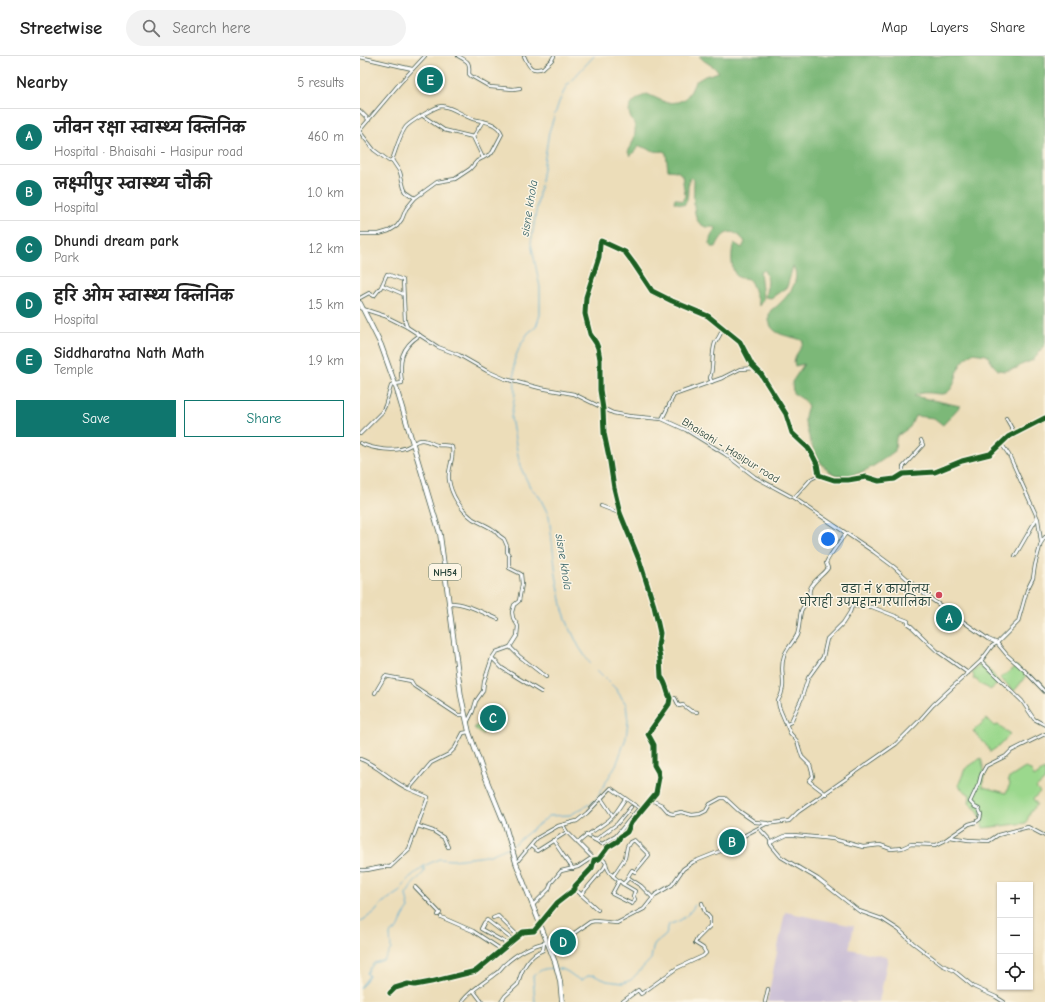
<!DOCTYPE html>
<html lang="en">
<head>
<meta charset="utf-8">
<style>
  :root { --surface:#fff; --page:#f2f2f2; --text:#222; --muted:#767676; --line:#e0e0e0; --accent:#0f766e }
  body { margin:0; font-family:"Comic Neue","Playpen Sans Deva",sans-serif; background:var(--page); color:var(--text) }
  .controls { position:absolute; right:12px; bottom:12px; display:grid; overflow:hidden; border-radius:0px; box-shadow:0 1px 3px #0004 }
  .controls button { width:36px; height:36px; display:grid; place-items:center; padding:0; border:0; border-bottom:1px solid var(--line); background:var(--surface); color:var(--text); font:20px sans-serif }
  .you { position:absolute; left:468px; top:483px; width:14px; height:14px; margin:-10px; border:3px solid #fff; border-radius:50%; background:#1a73e8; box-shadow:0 0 0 6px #1a73e833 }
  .badge { display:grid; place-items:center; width:26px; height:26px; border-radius:50%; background:var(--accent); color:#fff; font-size:13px; font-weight:700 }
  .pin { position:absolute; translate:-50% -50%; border:2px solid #fff; box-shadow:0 1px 4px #0006 }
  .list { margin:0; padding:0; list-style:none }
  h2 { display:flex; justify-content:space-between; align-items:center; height:52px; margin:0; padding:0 16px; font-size:17px }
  h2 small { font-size:13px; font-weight:400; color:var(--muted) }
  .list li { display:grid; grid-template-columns:26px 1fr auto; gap:12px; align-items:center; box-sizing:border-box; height:56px; padding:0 16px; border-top:1px solid var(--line) }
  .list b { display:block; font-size:15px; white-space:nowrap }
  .list p { margin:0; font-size:13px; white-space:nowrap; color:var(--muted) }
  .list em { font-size:13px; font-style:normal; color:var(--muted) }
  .actions { display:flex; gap:8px; padding:12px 16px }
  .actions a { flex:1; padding:9px 0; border:1px solid var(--accent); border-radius:0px; text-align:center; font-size:14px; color:var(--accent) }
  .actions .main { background:var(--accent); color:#fff }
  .icon { flex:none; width:22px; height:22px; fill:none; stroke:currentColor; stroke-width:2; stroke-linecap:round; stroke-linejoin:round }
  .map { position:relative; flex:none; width:685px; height:946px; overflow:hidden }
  header { display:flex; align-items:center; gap:24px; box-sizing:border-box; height:56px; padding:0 20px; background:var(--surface); border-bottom:1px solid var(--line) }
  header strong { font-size:19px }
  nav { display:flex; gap:22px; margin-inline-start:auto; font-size:14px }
  .search { width:280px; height:36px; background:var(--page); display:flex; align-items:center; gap:10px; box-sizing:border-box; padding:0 14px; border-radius:22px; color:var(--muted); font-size:15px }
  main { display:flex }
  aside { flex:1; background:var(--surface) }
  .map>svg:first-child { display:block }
</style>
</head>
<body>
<header>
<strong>Streetwise</strong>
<div class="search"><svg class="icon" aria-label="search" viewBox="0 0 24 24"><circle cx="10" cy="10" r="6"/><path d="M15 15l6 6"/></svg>Search here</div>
<nav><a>Map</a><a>Layers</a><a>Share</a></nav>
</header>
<main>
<aside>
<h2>Nearby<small>5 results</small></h2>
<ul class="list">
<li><span class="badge">A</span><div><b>जीवन रक्षा स्वास्थ्य क्लिनिक</b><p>Hospital · Bhaisahi - Hasipur road</p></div><em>460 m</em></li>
<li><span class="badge">B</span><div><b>लक्ष्मीपुर स्वास्थ्य चौकी</b><p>Hospital</p></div><em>1.0 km</em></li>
<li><span class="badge">C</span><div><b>Dhundi dream park</b><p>Park</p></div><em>1.2 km</em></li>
<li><span class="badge">D</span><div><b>हरि ओम स्वास्थ्य क्लिनिक</b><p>Hospital</p></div><em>1.5 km</em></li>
<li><span class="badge">E</span><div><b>Siddharatna Nath Math</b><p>Temple</p></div><em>1.9 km</em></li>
</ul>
<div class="actions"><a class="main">Save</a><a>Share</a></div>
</aside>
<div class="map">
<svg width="685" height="946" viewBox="0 0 685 946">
  <rect width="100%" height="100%" fill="#fcf5e5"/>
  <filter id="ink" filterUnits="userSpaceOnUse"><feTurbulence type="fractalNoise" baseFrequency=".025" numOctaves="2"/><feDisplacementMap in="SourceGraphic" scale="8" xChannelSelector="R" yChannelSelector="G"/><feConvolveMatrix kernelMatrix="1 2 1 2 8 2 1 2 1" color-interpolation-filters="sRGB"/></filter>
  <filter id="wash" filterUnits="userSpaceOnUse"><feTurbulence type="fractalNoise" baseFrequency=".012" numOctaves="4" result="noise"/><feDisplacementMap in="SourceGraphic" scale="16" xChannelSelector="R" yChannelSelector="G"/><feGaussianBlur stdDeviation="0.9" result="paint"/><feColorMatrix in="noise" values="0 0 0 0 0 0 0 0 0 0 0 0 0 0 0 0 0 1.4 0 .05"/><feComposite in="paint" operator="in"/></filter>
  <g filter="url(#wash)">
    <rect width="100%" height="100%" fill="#ecddb9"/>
    <polygon fill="#cbbfd5" points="425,856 494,870 489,893 528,901 519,946 407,946"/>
    <g fill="#9bd88d" stroke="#5d8a60">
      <path d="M621,607L632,617L639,627L630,634C626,629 620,631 617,624L613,623L614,620L612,617Z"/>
      <polygon points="657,610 666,619 660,628 654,635 640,622"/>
      <polygon points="128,652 143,658 143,668 133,672 129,671 126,675 122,678 114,672 122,666"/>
      <path d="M627,663L634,670L638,669L650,678L639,690L630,696C627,688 619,682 613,675Z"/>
      <polygon points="621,702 625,718 623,723 623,731 646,737 650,728 648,723 665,712 671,714 674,721 684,714 685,715 685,724 676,732 680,736 673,743 677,748 670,757 666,767 623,772 618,755 609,747 610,739 598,730 605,713"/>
    </g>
    <path fill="#7cb878" stroke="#4e7a56" d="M339,0H685V288L675,302L671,305L661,309L657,312L645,315L638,314L634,310L627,299L612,297C608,300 604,304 601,308C596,316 596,330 588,336C581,342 566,332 554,340L600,350L583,369L574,362L555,360L550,371L536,381L535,395C521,405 506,417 489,420C465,424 453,396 448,377C447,372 444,366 445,362C445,358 447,353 448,350L444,344L433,337L432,326L444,308L435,310C431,299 443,294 443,285C434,280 422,281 414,274C409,270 407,260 411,254C413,252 415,252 417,250C427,241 442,225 433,210L427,231L411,242L405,241L408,226L407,221L404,214L400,215L403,243L399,250C396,242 394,231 390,225C387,221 382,223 378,221C370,216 371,194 374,187L382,192L385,186C374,171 363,174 356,191H351C348,183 351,180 356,173L355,171C350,171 346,172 342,169C331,164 334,134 334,124L331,121C325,129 331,141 324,149L314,146L315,142L322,145L325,140L322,119L317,115L308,114L306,97L303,95C293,97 288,92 279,90L274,96L270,100L268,96C272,88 276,80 275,71C275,67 271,64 270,60C266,48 278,42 287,38L307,47L318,46L325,43L331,35L335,26L345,20L359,16C353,9 345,7 339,0Z"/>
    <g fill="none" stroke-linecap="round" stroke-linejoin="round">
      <g stroke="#59add5" stroke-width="1">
        <polyline points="153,789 189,760 210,759 235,745 257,707 266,682 268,665 266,648 255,632 229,606 219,591 208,568 203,554 196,519 189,460 179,440 170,431 160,410 151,362 155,338 154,305 160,290 168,277 176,271 180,259 180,231 171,187 189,76 199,46 207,29 234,0"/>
        <polyline points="0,866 15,856 22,847 39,836 49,822 64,810 79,803 92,804 119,801 130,799 149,791"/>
        <path d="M198,913C207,912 212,921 221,924L228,920L233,919L247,925L263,927L271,924L291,903L293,892L295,888L306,879L309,868C321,866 329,859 335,849"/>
        <path d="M0,932L9,920L7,917L14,907L24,904L31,893L30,878C39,872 39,872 42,863C43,860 47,855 49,852L46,839L53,828L64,816V811"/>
        <path d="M175,946L173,920C180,914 185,911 195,913"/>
      </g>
    </g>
  </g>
  <g filter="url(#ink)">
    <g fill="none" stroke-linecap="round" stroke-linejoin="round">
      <defs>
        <g id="minor">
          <path d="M98,0C109,6 110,6 109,18L111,20L130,31L153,33L160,32"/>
          <path d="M164,0C169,10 170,16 183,12C187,7 192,6 194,0"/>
          <polyline points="0,1 52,13"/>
          <polyline points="0,55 9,64"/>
          <polyline points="63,60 84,74 113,81 123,65"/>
          <polyline points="0,74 39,28 65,0"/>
          <path d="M0,76L14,94L29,105L32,104C36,94 39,81 45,72C48,67 76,50 82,50C93,51 103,60 113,63C124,66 137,66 142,78L132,97L117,105L110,113L95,123L77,126L55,142L46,153L42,163L37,170L29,175L19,178H0"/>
          <polyline points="113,81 123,102"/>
          <polyline points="32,104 40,116 44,132 46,136 55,142"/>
          <polyline points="22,229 43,238"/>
          <polyline points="0,242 9,237 14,240 21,231 27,218 43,224 45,265 47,271"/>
          <polyline points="0,252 25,260 47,271 78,291 99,299 127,315 145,323 180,332 214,338 253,357 269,360 302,363 326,374 365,398 395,421 434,442 514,496 534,511 564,538 628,583 637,587 647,599 664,614 685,636"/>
          <path d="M352,326L350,322C354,311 351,298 355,287C358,282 361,279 362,273"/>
          <polyline points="646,362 655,378"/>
          <polyline points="302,363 314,339 362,322 380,313 397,312"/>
          <path d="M0,378L22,356L25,350L31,330L35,328L42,327C39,305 40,292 60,279"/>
          <path d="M0,387C12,393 37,397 49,390C53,388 56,384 62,384C68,384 72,388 77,389C83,390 87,388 92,391C95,402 87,413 89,424C91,439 101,454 113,463C120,467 129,470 135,475C138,479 140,481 144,483L147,490V496L149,499V512L161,518L162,528L159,545L154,549L152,556L153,562L158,570L157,580L150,591L136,596L132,602L124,626L123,635L116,645L113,655L107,667"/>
          <polyline points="641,387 649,399 678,463 681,486"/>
          <polyline points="543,418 543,411 563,389 561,384"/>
          <polyline points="434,442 451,423 459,419"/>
          <polyline points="241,450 259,457"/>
          <polyline points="655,500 677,462"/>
          <path d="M89,547C105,546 123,557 138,563"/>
          <polyline points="150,591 159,600 186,621"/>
          <polyline points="132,602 142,612 181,636"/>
          <polyline points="621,605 662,645 674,663 685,669"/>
          <polyline points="15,637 25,620 51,625 54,630 98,659 105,659"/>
          <polyline points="310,642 315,642 319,650 323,649 331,655 337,656"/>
          <polyline points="427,668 431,666 433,661 441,644 448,622 463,601 467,583 483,567 490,556 492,550 512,551 548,565 548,568 551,570 577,595 608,617"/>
          <path d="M0,703C18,709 32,726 49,733L71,707L89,698L95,692L103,677L109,676"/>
          <path d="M466,738L449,725L453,720L450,709L442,701L437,685L430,677L419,651L418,645C429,627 418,617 424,600C426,593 433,587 437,579C440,571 439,564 441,555C443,550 447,547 449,542C450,540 449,536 450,533C453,524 464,519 468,512L466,507C470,498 480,486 486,477"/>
          <polyline points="241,742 253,760"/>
          <polyline points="291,744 302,749 309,757 313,758 321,756 332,759 340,758 346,755 350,748 361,742 365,742 379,755 395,766 407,767"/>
          <polyline points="203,769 207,776 234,803"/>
          <polyline points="58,770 73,775 84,782 88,791"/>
          <polyline points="399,772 410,784 411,789 421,801 458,823 499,855 522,863 539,874 553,887 582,909 593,914 614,931 636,941 644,946"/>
          <polyline points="226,779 235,784 257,768 271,751"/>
          <polyline points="590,781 608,784 629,785 638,779 668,771 685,780"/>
          <polyline points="193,784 203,799 213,813"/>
          <polyline points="235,784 242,788 256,780 279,752"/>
          <path d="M218,787C227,778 239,772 249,764C256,758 260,750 265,743"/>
          <polyline points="410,787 427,779 434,779 473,783 503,791 520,789 531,793 542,792 551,788 576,789 584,785 609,768 616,766 620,763 621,758 619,753 615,751 610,746 619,727 621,719 626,710 646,700 651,695 685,678"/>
          <polyline points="171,790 177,795 207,776"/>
          <path d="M239,803L242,802L246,807C247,816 255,822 262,827L263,828L269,822L281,830L293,842"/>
          <polyline points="156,807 177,782 198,770 217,765 227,757 251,732 283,755"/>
          <path d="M0,814C11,816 18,809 30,811L49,793L68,741L49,733"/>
          <polyline points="253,820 265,802 267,791 270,786 274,784 289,799 275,816 272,814 267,822"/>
          <polyline points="259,825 252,838 272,848 275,843 273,840 275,835 263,828"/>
          <polyline points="55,831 80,857 78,859"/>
          <polyline points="215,833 238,854"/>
          <polyline points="221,839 244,812 246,808"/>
          <polyline points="173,849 189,833 191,827 201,815 218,811 230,803 234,804"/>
          <polyline points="81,861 113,875 142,894"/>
          <polyline points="133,862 138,860 158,880"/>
          <polyline points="148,888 121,873 124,867 127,864 153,884"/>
          <polyline points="192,897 200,892 213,878 230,866 235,865 257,867 284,853 295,839 312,829 323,813 333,806 363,794 387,778 406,768 429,765 438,756 536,688 557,667 573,649 621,605 632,590 637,587 658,566 667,534 673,522 675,509 681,487 685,481"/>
          <polyline points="113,934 122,946"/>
          <path d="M30,937L35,932L48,928L55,929L71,926L116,915L163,876L174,875L197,847L215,833V830L232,812L234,804L239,803L248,791L258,785L260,781L267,776L271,767L296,737L299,721L298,716L294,709V689L288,678L309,648L310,642C306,634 307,628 301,621L300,602L298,590L300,577L294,550L280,506L260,457L254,432L250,406L244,377L243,353L240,334V303L238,292L236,287L230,278L225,258L226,241L239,201L240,188L241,185L265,196L274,208L292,235L312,245L348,260L380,286L392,309L401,318L426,358L432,377L448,392L452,398L457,408L459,419L474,424H488L506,421L519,425L535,423L543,418L575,416L602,405L630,398L648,381L685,362"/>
          <path d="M102,946C109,935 125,926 135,918C139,916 141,912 144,909C156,898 171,889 188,886"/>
          <path d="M141,946L145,940L158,928C161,914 169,899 183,894L184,887"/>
          <polyline points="262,946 278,934 281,938 317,912 343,900 346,897 343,892 335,887 337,883 350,870 350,862 345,856 342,847"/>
          <polyline points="405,946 408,933"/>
        </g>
        <polyline id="primary" points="0,247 21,289 35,328 80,478 101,640 109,676 121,710 145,769 156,807 195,906 200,925 202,946"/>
      </defs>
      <use href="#minor" stroke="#3e5548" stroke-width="4"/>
      <use href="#primary" stroke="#3e5548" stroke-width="5.5"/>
      <use href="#minor" stroke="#fff" stroke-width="2.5"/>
      <use href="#primary" stroke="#fff" stroke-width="4"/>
      <defs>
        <path id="cycleway" d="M30,937L35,932L48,928L55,929L71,926L116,915L163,876L174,875L197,847L215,833V830L232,812L234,804L239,803L248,791L258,785L260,781L267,776L271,767L296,737L299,721L298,716L294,709V689L288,678L309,648L310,642C306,634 307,628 301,621L300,602L298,590L300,577L294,550L280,506L260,457L254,432L250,406L244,377L243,353L240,334V303L238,292L236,287L230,278L225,258L226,241L239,201L240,188L241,185L265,196L274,208L292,235L312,245L348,260L380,286L392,309L401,318L426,358L432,377L448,392L452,398L457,408L459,419L474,424H488L506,421L519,425L535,423L543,418L575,416L602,405L630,398L648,381L685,362"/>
      </defs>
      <use href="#cycleway" stroke="#fcf5e5" stroke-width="8"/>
      <use href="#cycleway" stroke="#1b5e20" stroke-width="5"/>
    </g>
  </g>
  <circle fill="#d1495b" stroke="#fcf5e5" stroke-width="1.5" cx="579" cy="539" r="4"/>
  <g text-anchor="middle" stroke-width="3" stroke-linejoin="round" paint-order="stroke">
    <rect fill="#fcf5e5" stroke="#617469" stroke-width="1" x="69" y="508" width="32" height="16" rx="3"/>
    <g font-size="10" font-weight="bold" fill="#1f3d34">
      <text x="85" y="520">NH54</text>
    </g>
    <g font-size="11" fill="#1f3d34" stroke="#fcf5e5">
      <text transform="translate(371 394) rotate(32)" y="4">Bhaisahi - Hasipur road</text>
    </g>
    <g font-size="11" fill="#1f3d34" stroke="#fcf5e5" text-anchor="end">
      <text x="571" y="537">वडा नं ४ कार्यालय,<tspan x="571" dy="13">घोराही उपमहानगरपालिका</tspan></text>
    </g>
    <g font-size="12" font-style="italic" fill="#305f64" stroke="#fcf5e5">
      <text transform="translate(169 152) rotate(-81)" y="4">sisne khola</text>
      <text transform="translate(204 506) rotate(81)" y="4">sisne khola</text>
    </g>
  </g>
</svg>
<div class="controls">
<button>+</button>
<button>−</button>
<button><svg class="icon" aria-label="locate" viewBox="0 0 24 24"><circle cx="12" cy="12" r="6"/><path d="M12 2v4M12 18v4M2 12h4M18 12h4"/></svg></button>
</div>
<div class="you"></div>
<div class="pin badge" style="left:589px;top:562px">A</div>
<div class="pin badge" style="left:372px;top:786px">B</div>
<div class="pin badge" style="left:133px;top:662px">C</div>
<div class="pin badge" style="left:203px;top:886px">D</div>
<div class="pin badge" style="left:70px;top:24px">E</div>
</div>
</main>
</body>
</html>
